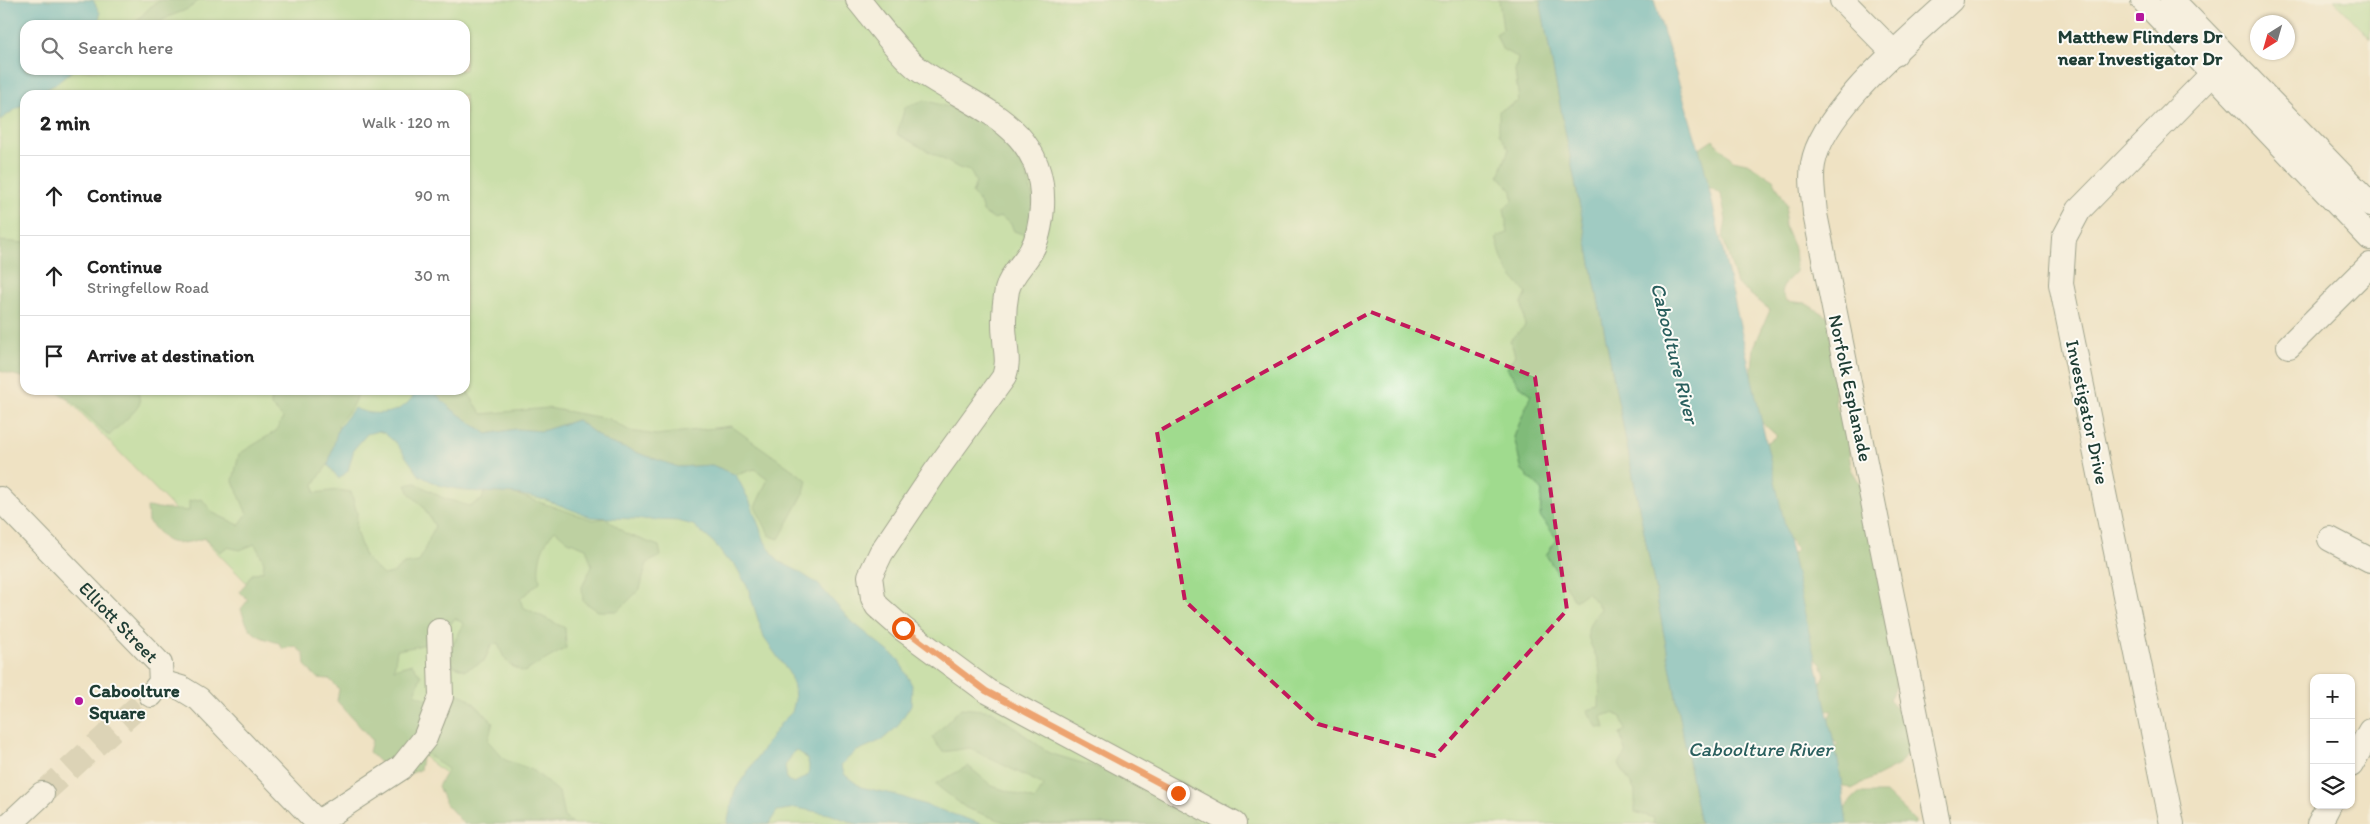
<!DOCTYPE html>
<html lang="en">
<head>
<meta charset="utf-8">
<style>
  :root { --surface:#fff; --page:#f2f2f2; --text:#222; --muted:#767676; --line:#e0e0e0 }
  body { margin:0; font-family:Itim,sans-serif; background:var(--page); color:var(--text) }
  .controls { position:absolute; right:15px; bottom:15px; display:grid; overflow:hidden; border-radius:10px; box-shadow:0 1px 4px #0004 }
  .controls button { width:45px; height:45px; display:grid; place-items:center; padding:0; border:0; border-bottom:1px solid var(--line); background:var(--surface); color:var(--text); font:25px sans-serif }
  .compass { position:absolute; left:2250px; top:15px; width:45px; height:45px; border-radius:50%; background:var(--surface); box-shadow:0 1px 4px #0004; rotate:217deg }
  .stop { position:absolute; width:15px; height:15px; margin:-11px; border:4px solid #ea580c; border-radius:50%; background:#fff }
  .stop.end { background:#ea580c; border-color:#fff; box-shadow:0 1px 5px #0008 }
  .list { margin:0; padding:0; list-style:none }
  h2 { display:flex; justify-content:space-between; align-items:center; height:65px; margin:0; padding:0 20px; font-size:21px }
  h2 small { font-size:16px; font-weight:400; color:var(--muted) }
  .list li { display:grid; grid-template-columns:32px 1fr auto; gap:15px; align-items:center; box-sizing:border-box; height:80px; padding:0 20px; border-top:1px solid var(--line) }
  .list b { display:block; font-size:19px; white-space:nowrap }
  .list p { margin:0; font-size:16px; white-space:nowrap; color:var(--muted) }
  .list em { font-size:16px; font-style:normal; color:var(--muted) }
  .icon { flex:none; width:28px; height:28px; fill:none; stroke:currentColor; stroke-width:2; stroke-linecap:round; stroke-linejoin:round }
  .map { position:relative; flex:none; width:2370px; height:824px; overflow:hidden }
  .search { position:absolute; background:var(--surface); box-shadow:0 1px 4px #0004; left:20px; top:20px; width:450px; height:55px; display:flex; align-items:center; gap:12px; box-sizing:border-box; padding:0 18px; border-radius:15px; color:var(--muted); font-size:19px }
  .panel { position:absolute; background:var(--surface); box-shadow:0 1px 4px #0004; left:20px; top:90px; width:450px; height:305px; border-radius:15px }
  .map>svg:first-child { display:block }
</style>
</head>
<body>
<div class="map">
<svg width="2370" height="824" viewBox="0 0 2370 824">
  <rect width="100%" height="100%" fill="#fdfcf7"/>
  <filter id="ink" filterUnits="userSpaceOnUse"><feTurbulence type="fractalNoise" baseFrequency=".02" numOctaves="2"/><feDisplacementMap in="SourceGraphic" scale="10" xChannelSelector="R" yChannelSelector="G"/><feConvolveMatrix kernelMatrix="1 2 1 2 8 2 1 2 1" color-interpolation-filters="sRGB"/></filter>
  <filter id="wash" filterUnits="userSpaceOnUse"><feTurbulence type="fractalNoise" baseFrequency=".0096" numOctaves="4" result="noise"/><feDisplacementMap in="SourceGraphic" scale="20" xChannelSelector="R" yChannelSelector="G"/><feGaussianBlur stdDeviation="1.12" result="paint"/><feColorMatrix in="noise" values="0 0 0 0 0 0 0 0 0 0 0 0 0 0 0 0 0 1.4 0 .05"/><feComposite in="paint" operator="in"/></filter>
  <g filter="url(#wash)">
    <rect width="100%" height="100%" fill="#efe2c3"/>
    <g fill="#a0db8e" stroke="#608c61" fill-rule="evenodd">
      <path d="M0,0H1540L1651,558L1700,824H509L387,727L59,390H465V95H25V356L0,360ZM25,25H465V70H25Z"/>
      <polygon points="2334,0 2370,0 2370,38"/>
    </g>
    <g fill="#80bb79" stroke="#507c56">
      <path d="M161,0H199C186,15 172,11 156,25H133L150,7Z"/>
      <path d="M1497,0H1540C1592,275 1649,549 1700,824H1653L1654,818L1635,812V791L1619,764L1626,754L1620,734L1625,730L1621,717L1613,713L1602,716L1605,728L1597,727L1587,710L1599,707C1599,696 1601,683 1600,672C1597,644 1574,637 1601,609L1587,592L1575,601L1546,555L1557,539L1540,516L1542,490L1522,471L1514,437L1531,394L1519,385L1507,368L1515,355L1510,340L1525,326L1522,303L1527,293C1506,272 1503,265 1496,237L1508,233L1504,208L1513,200L1512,191L1499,176L1509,149L1499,134V111L1519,101L1515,71L1518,58L1502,49L1496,34L1503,29L1499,1Z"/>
      <path d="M925,100C943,106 970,112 986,122C1016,140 1049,204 1025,235L1014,231L1011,224L1001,217L993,219L983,212L980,202L972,194L976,182L970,171L959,168L897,134L905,107Z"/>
      <polygon points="1713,140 1733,160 1747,163 1773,179 1787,205 1784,225 1794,248 1796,272 1785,283 1781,292 1787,301 1805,303 1828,317 1835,367 1835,405 1846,424 1851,469 1865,492 1895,644 1896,687 1889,699 1905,718 1915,742 1899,765 1852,789 1828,780 1821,760 1838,745 1824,729 1832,711 1823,708 1818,688 1825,675 1821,664 1806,650 1778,564 1797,550 1782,530 1760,447 1777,436 1757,418 1750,394 1754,347 1770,310 1737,284 1723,238 1726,220 1721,194 1689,175 1690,155"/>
      <polygon points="0,241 25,243 25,378 0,371"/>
      <polygon points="465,388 482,414 548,408 609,419 630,431 656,435 731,426 807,480 804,493 779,539 770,536 755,507 768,479 755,469 736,475 712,465 678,467 607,442 577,420 542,431 516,429 487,434 450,408 437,395 440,390"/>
      <path d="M53,390H138C138,394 140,399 140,402C139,410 116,428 109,436L71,400Z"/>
      <path d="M272,390H355L359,392L351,408L338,425L341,446L314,484L315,493L338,490L351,492L357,513L356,531L365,557L383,575L393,573L404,564L419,562L435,526L422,505L410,494L406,485L416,483L443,498L469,506L482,500L484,493L503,490L593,520L606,518L626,534L659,546L661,556L647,563L640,589L618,611H598L583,601L582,587L592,566L586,548L568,541L555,530C542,544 536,563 540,582L520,599L523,607L565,628L566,648L524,672C508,666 503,659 498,643L491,646L484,661L465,670L452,665V646L464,624L455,618C438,643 427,645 397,650L394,669L412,664L421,676L415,694L429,700C463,683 469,700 493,722L488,741L505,760L533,770L559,792L564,817L573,824H464L445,803L438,786L448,769L423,752L420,770L404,776L387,769L369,752L372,740L337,701L339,689L329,679L317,678L305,665L304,654L295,646L283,649L279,643C255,636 249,634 241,609L248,600L240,592L252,574L263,571L264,562L255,544L240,550L227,547L220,552L205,538C194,541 175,547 165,539C159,534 155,527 148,522L147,507L189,511V501L202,499L213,513L239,525L247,514L233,481L239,454L276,431L283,418L271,406Z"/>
      <polygon points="961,708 992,711 1049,753 1138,780 1200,824 1010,824 966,808 935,784 968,766 992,786 1035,800 1044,785 969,748 943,752 932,738"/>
      <path d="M1859,793H1886L1915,821V824H1840C1841,812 1850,800 1859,793Z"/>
    </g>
    <g fill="#43afc1" stroke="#31767a" fill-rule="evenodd">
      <path d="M0,0H93L100,13L99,25H25V70H73C59,82 44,95 25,95V103L0,120Z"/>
      <path d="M1540,0H1654L1704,166L1839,765L1847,824H1700C1649,549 1592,275 1540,0Z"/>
      <path d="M416,390H429L437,395L450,408L487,434L516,429L542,431L577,420L607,442L678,467L712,465L736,475L750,502L765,542L778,561L796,570L818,584L850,620L899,660L912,685L911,705L897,727L882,740L855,752L841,765L845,775L861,787L896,795L982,824H857L829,814L796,808L777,811L769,824H727L735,790L781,723L792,712L795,700L794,687L789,673L764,638L748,588L734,563L726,559L714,543L693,525L678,521L591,517L546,500L517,494L466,491L438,485L419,475L396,443L384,433L378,431L367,434L354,449L348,471L339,479L328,465L338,429L354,408C375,418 407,415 416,390ZM795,750C807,755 812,764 807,776L794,783L787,780L785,766Z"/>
    </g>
  </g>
  <g filter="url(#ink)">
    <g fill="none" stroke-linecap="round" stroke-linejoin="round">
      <polyline stroke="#c5c1a6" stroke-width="24" stroke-dasharray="24 12" stroke-linecap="butt" points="42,794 151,695"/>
      <defs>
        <g id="minor">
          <path d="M858,0C874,19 902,58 921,71C976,109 1046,125 1042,207C1041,222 1038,239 1031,251C1023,265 1011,274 1007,290C1004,306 1003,323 1005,339C1006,354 1009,362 1004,377L936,471L881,553L870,576L873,598L877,606L903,629L987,691L1234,824"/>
          <polyline points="1842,0 1895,54"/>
          <polyline points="2143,0 2370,238"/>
          <polyline points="2172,0 2370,204"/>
          <polyline points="2289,346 2370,265"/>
          <path id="s1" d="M0,499L160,664L161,682L151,695"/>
          <polyline points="2330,539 2370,560"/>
          <polyline points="161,682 181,688 199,699 319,824"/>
          <polyline points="2351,765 2370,731"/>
          <polyline points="317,823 401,768 425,738 441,697 439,631"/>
          <polyline points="10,824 42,794"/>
          <path d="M1938,824L1815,214C1814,198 1810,180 1813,164C1822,110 1910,39 1951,0"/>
          <polyline points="2172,824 2061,284 2064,238 2079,210 2228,58"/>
          <polyline points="2319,824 2329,805"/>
        </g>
      </defs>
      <use href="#minor" stroke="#3e5649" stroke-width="26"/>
      <use href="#minor" stroke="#fff" stroke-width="24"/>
    </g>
  </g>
  <g fill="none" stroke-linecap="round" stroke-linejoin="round" filter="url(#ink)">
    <polyline stroke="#ea580c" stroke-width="6" points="903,628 986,691 1178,793"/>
  </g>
  <path d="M0 0H2370V824H0ZM1371,312L1535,377L1567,610L1435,756L1318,724L1185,601L1157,432Z" fill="#efe2c3" fill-opacity=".55" fill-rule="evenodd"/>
  <path fill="none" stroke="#c2185b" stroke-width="4" stroke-dasharray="10 6" stroke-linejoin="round" d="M1371,312L1535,377L1567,610L1435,756L1318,724L1185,601L1157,432Z"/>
  <g fill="#b5179e" stroke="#fdfcf7" stroke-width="2">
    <rect x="2135" y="12" width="10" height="10" rx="2.5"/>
    <circle cx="79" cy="701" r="5"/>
  </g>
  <g text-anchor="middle" stroke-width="4" stroke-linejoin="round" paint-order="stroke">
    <g font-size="19" font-weight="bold" fill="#1f3d34" stroke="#fdfcf7">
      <text x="2140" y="43">Matthew Flinders Dr<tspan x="2140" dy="22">near Investigator Dr</tspan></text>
      <text x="89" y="697" text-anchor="start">Caboolture<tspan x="89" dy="22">Square</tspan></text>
    </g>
    <g font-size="19" fill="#1f3d34" stroke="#fdfcf7">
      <text transform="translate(1851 388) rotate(78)" y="7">Norfolk Esplanade</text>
      <text transform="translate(2088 412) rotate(78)" y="7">Investigator Drive</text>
      <text dy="7" stroke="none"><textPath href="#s1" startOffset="171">Elliott Street</textPath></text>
    </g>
    <g font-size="20" font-style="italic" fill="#2a5f5e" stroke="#fdfcf7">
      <text transform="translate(1675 353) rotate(76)" y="7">Caboolture River</text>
      <text x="1760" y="756">Caboolture River</text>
    </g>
  </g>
</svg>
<div class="controls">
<button>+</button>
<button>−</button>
<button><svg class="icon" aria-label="layers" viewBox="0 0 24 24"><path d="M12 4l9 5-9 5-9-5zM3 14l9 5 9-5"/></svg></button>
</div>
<svg class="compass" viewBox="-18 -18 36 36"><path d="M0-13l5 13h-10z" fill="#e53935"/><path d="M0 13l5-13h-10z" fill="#767676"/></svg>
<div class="stop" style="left:903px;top:628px"></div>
<div class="stop end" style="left:1178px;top:793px"></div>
<div class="search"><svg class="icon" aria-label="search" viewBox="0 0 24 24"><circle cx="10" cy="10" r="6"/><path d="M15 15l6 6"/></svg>Search here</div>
<section class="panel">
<h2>2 min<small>Walk · 120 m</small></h2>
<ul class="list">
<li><svg class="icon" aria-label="ahead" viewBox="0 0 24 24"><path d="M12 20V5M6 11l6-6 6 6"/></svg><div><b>Continue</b></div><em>90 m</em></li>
<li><svg class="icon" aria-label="ahead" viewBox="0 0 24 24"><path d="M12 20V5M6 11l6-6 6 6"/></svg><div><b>Continue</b><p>Stringfellow Road</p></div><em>30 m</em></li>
<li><svg class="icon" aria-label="arrive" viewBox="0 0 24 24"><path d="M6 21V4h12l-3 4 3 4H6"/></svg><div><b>Arrive at destination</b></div></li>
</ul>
</section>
</div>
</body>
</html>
